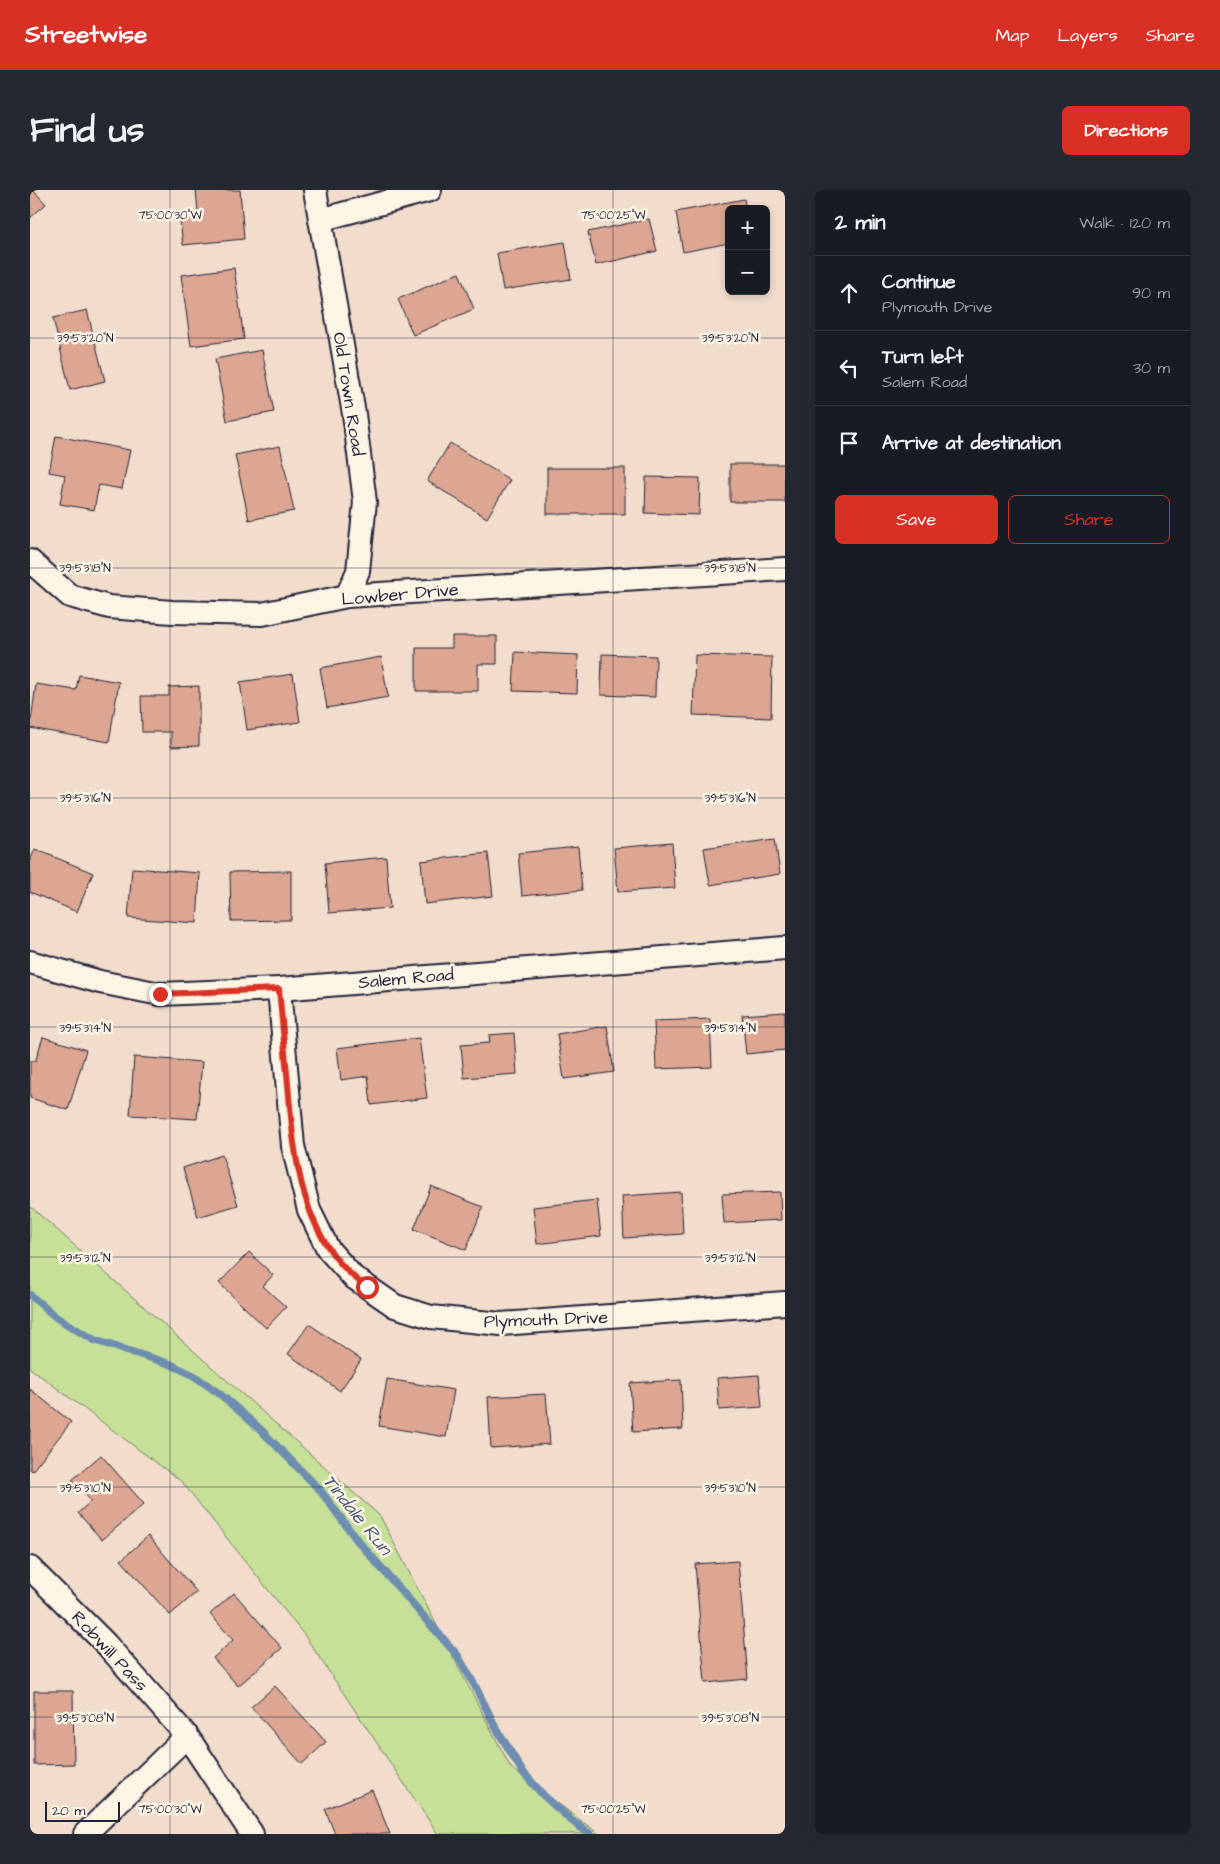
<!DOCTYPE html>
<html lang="en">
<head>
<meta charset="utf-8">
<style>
  :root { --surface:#171b24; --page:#242831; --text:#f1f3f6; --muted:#9ea1a6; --line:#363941; --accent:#d93025 }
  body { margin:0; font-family:"Architects Daughter",sans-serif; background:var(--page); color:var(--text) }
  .controls { position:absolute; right:15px; top:15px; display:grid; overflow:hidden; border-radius:8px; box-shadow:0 2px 8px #0003 }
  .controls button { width:45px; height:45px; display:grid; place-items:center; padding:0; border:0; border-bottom:1px solid var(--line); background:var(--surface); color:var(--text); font:25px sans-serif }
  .scale { position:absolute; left:15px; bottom:12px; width:75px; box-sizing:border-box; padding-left:5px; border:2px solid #22223b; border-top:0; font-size:14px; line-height:18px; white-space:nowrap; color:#22223b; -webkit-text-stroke:4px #fcf5e5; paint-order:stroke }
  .stop { position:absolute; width:15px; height:15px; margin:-11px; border:4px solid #d93025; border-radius:50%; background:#fff }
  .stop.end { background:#d93025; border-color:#fff; box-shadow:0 1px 5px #0008 }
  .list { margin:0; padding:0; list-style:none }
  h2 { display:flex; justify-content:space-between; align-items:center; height:65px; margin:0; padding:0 20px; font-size:21px }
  h2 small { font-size:16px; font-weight:400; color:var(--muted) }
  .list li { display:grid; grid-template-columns:32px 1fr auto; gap:15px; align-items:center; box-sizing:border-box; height:75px; padding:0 20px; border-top:1px solid var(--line) }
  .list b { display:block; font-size:19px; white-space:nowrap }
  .list p { margin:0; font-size:16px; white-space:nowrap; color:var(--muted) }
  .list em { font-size:16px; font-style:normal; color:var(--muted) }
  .actions { display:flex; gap:10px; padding:15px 20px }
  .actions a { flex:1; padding:11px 0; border:1px solid var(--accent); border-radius:8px; text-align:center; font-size:18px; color:var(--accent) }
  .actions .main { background:var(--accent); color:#fff }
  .icon { flex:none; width:28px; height:28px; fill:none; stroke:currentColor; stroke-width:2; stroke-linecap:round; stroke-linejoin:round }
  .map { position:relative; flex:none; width:755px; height:1644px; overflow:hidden; border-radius:8px }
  header { display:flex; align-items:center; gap:30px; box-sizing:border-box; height:70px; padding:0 25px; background:var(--accent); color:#fff }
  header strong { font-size:24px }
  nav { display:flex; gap:28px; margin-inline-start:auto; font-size:18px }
  .intro { display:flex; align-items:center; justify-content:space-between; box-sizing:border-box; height:120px; padding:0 30px }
  h1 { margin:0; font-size:35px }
  .button { padding:12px 22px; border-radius:8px; background:var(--accent); color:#fff; font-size:18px; font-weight:700 }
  main { display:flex; gap:30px; padding:0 30px }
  aside { flex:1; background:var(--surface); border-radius:8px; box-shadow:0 2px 8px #0003 }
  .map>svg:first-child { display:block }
</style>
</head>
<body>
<header>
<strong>Streetwise</strong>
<nav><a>Map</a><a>Layers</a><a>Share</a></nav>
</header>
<div class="intro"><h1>Find us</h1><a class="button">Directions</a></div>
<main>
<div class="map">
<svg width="755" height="1644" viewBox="0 0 755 1644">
  <rect width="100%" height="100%" fill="#f2ddcc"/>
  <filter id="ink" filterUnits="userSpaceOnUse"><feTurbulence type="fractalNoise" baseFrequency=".02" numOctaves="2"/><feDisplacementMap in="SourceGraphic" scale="10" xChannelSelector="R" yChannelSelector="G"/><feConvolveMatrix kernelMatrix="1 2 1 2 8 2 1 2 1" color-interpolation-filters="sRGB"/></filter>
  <g filter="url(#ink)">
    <polygon fill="#c6e097" stroke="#748169" points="0,1016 350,1326 481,1578 569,1644 408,1644 275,1446 152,1292 0,1178"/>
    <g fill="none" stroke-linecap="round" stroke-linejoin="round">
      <polyline stroke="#6e8eb1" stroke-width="8" points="0,1105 27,1128 64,1150 140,1174 163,1185 190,1204 230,1239 290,1300 327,1350 428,1466 444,1494 465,1536 492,1581 514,1606 542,1631 560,1644"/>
    </g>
    <g fill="#dca692" stroke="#22223b">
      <polygon points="0,0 3,0 16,14 0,28"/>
      <polygon points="166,0 210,0 214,49 153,55 150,31 168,22"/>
      <polygon points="714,9 716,19 699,19 699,53 653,62 646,22"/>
      <polygon points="619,29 627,61 566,75 558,42"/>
      <polygon points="535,52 541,89 473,100 467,63"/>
      <polygon points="204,78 214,149 161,156 151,85"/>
      <polygon points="429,83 444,119 383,145 368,109"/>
      <polygon points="57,120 75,191 40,200 23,128"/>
      <polygon points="232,160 244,222 197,231 185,169"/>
      <polygon points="26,246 100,260 92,299 69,295 64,320 30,314 35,285 19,282"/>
      <polygon points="420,253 480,290 457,328 397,291"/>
      <polygon points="250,256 264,321 219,330 205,265"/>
      <rect x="700" y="274" width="55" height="38"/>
      <rect x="517" y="278" width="78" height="46"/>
      <polygon points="616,287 670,288 669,325 615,323"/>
      <polygon points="422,446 467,446 467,474 448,474 448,501 386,501 386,458 422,458"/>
      <polygon points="485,462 548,465 547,503 483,501"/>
      <polygon points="572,464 626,466 625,507 571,505"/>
      <polygon points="665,465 742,467 741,528 663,525"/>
      <polygon points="351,467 358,507 297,518 290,478"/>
      <polygon points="263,484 270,532 217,540 210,492"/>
      <polygon points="49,485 89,492 79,552 0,538 6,494 46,500"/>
      <polygon points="169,496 169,556 141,557 141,542 112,542 111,506 139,506 139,497"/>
      <polygon points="745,648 750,684 680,695 674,658"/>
      <polygon points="642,653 645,698 588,702 584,658"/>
      <polygon points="548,657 552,700 492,706 488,663"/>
      <polygon points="5,659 63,683 47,722 0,702 0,671"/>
      <polygon points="458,663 463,706 395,714 391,671"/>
      <polygon points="356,667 360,718 299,723 295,673"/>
      <polygon points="102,678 170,683 167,733 98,728"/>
      <polygon points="261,681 261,730 201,731 200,682"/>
      <polygon points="755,822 755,860 716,864 712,825"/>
      <polygon points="680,829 682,877 626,879 624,831"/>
      <polygon points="577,836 584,882 534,889 527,844"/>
      <polygon points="484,843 487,884 434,888 431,855 460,853 459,845"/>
      <polygon points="13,847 56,860 38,920 0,908 0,870 5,872"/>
      <polygon points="389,848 397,908 341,915 338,886 311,890 307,858"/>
      <polygon points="104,867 172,872 167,929 100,925"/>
      <polygon points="192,965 208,1015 168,1027 153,978"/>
      <polygon points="401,996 453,1017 436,1060 384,1039"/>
      <polygon points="651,1002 653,1044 594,1048 592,1006"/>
      <polygon points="750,1002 751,1030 694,1033 692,1004"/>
      <polygon points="567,1010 571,1046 507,1054 503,1017"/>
      <polygon points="219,1062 243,1085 233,1096 256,1117 236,1138 189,1093"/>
      <polygon points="279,1134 331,1170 310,1201 258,1164"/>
      <polygon points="729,1185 732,1217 689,1220 687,1188"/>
      <polygon points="357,1189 424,1200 416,1247 349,1236"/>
      <polygon points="651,1190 653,1239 603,1242 600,1193"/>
      <polygon points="0,1199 41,1232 2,1281 0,1279"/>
      <polygon points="516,1204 520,1254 461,1258 458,1207"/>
      <polygon points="71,1265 114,1314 72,1350 48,1323 61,1311 42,1290"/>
      <polygon points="118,1346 167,1402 140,1425 91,1370"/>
      <polygon points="708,1371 718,1489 675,1493 665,1374"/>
      <polygon points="204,1403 252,1458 208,1496 183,1468 203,1450 180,1424"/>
      <polygon points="245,1496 296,1552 272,1574 221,1517"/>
      <polygon points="4,1501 43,1501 44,1574 4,1575"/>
      <polygon points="342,1600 360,1644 305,1644 295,1619"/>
    </g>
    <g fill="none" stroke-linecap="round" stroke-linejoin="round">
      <defs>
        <g id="minor">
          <polyline points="285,0 324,224 335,312 328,381 317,406"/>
          <polyline points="290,30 400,0"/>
          <polyline points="0,371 40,406 79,417 142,422 232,424 317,406 755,379"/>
          <polyline points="0,772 70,792 130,804 249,799 755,758"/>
          <polyline points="249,799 263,956 279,1020 298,1059 323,1087 365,1116 401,1127 471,1134 755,1113"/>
          <polyline points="0,1378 76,1454 157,1546 222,1644"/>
          <polyline points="55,1644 157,1546"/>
        </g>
      </defs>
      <use href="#minor" stroke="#22223b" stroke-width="26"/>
      <use href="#minor" stroke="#fcf5e5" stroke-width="22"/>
    </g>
  </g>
  <g fill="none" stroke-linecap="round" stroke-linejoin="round" filter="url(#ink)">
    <path stroke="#d93025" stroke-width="6" d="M130,804L249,799C252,830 255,862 258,894C264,966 271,1053 337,1097"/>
  </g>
  <path fill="none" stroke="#22223b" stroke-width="1" stroke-opacity="0.45" d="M140,0V1644M583,0V1644M0,148H755M0,378H755M0,608H755M0,837H755M0,1067H755M0,1297H755M0,1527H755"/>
  <g text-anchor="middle" stroke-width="5" stroke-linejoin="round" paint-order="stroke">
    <g font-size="18" fill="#22223b" stroke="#fcf5e5">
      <text transform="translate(319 204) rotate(81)" y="6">Old Town Road</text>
      <text transform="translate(370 404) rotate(-5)" y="6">Lowber Drive</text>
      <text transform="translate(376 788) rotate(-5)" y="6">Salem Road</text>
      <text transform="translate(516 1129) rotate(-2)" y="6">Plymouth Drive</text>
      <text transform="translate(80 1461) rotate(47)" y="6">Robwill Pass</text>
    </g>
    <g font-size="19" font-style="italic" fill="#485876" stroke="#fcf5e5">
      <text transform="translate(328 1324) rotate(51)" y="7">Tindale Run</text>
    </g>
  </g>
  <g font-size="12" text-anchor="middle" fill="#22223b" stroke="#fcf5e5" stroke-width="5" stroke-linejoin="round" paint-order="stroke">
    <text x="140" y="29">75°00'30"W</text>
    <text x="583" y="29">75°00'25"W</text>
    <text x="55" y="152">39°53'20"N</text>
    <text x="700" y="152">39°53'20"N</text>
    <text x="55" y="382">39°53'18"N</text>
    <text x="700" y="382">39°53'18"N</text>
    <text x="55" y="612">39°53'16"N</text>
    <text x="700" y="612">39°53'16"N</text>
    <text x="55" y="842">39°53'14"N</text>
    <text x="700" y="842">39°53'14"N</text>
    <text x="55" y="1072">39°53'12"N</text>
    <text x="700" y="1072">39°53'12"N</text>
    <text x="55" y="1302">39°53'10"N</text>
    <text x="700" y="1302">39°53'10"N</text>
    <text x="55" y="1532">39°53'08"N</text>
    <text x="700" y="1532">39°53'08"N</text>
    <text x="140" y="1623">75°00'30"W</text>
    <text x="583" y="1623">75°00'25"W</text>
  </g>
</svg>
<div class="controls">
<button>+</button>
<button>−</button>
</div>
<div class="scale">20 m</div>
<div class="stop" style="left:337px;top:1097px"></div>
<div class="stop end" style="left:130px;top:804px"></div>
</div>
<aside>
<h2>2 min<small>Walk · 120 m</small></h2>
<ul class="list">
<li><svg class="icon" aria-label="ahead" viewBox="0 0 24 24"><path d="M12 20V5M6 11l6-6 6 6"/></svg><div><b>Continue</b><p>Plymouth Drive</p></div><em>90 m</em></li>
<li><svg class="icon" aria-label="left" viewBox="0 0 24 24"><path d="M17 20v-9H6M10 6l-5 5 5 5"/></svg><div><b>Turn left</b><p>Salem Road</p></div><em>30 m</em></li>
<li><svg class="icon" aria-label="arrive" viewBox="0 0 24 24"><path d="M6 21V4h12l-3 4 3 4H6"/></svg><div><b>Arrive at destination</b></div></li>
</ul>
<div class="actions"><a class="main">Save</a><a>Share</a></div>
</aside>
</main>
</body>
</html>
